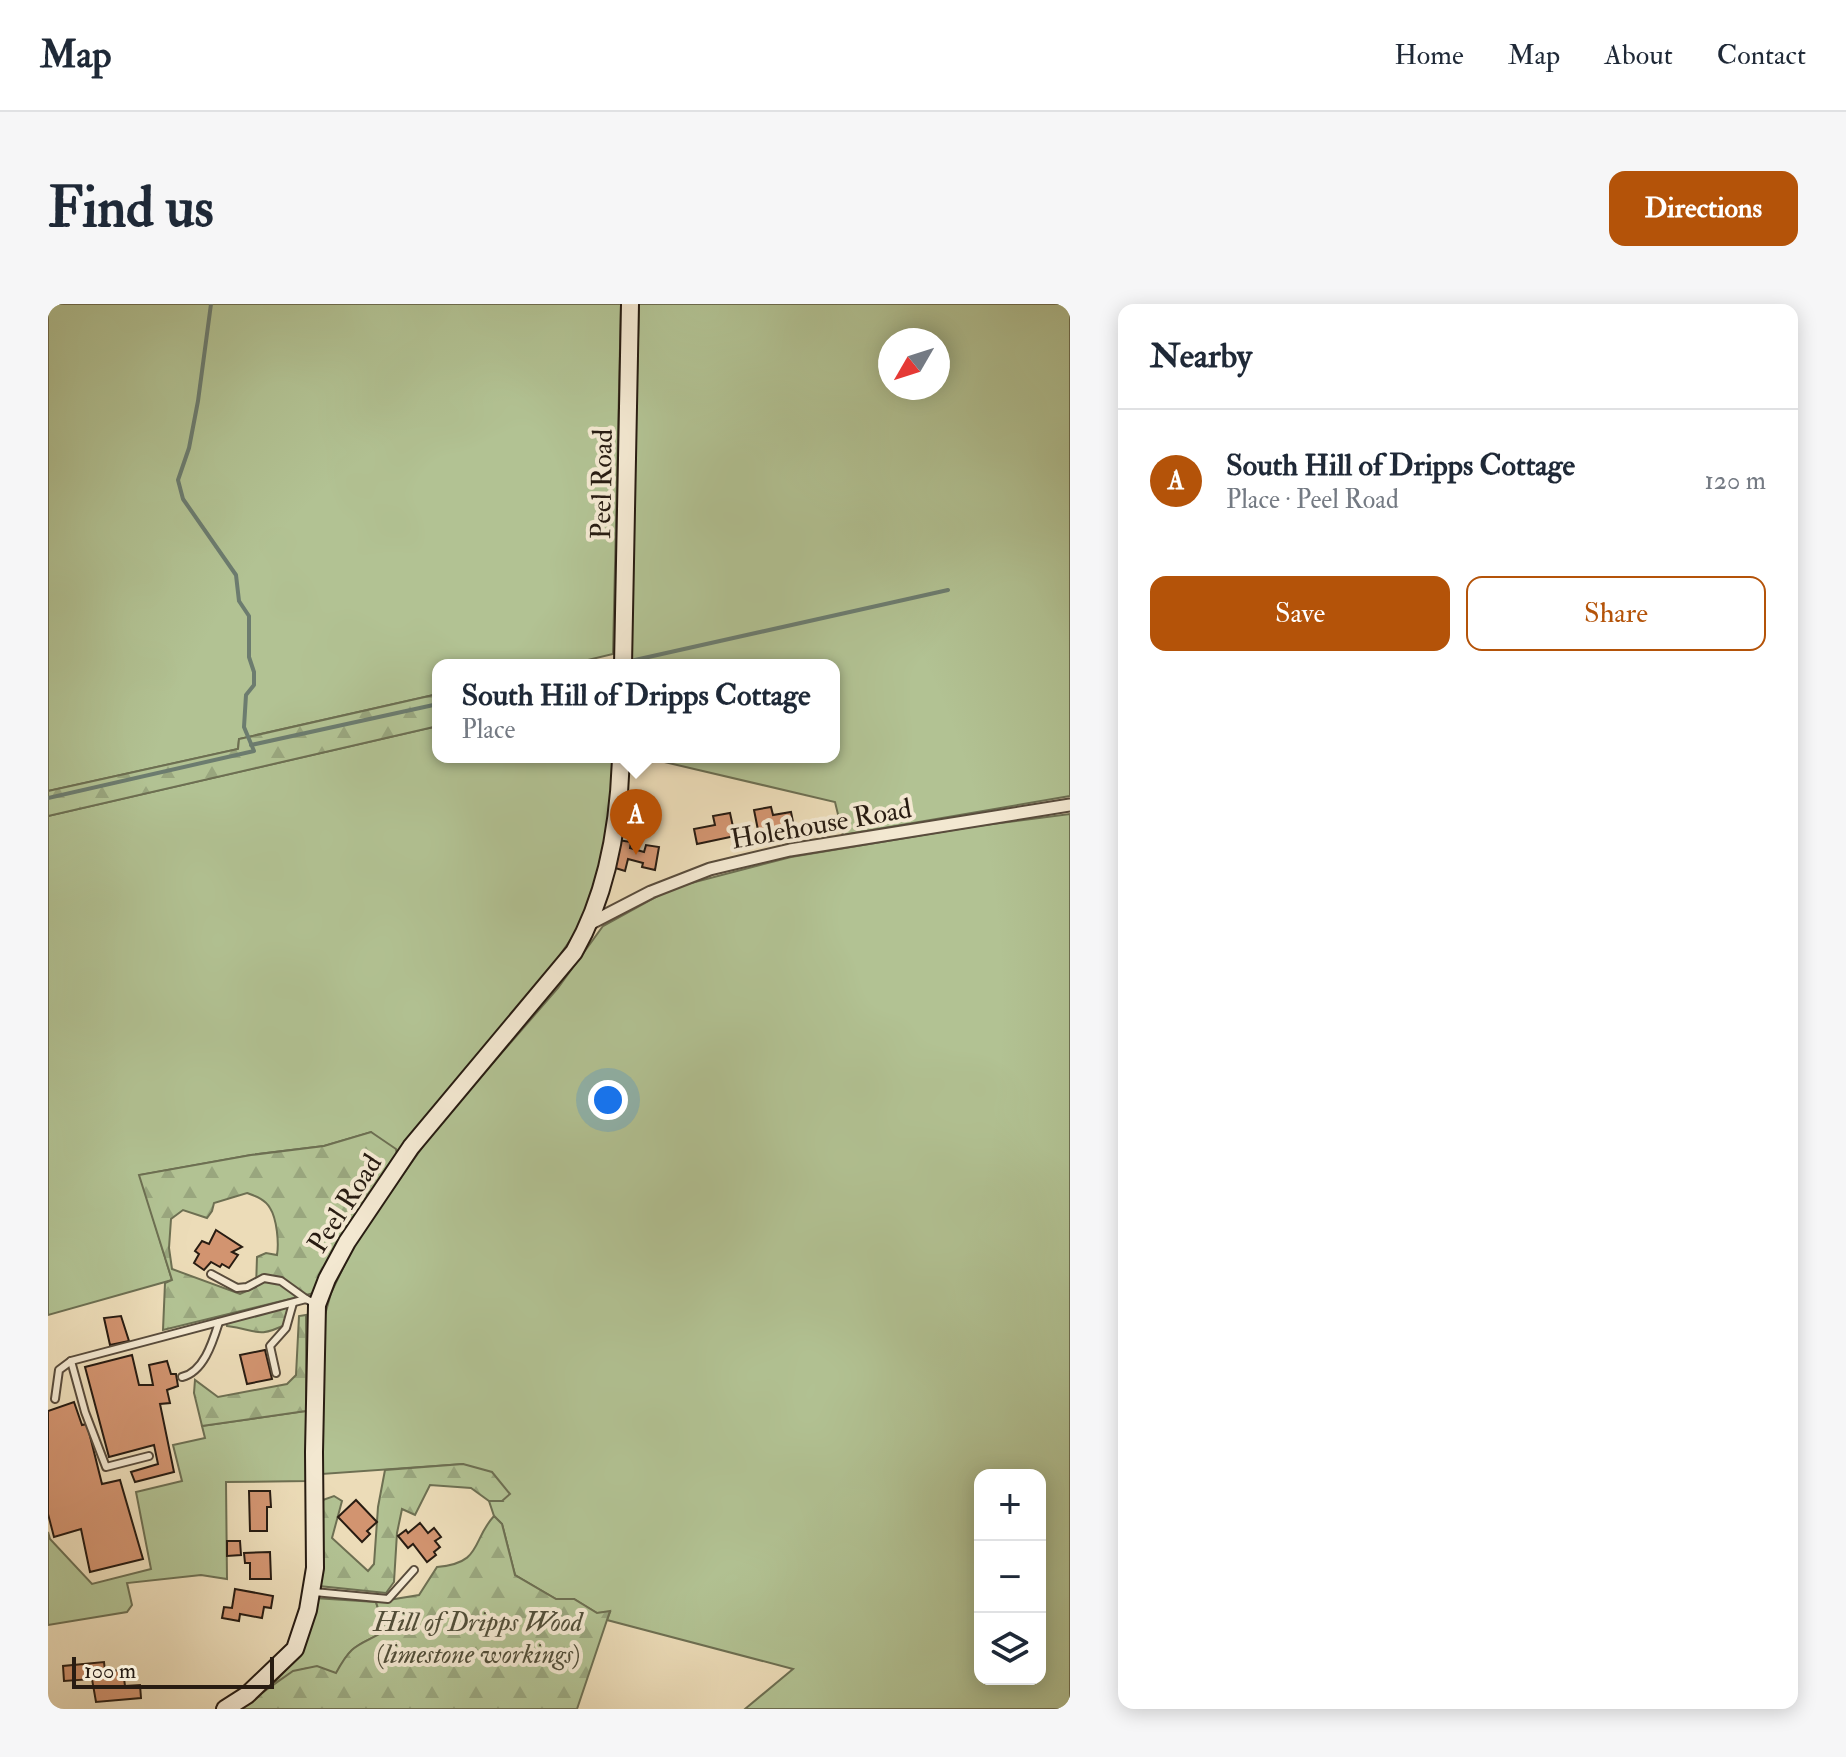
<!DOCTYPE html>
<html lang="en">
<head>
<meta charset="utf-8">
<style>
  :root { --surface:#fff; --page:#f6f6f7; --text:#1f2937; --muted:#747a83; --line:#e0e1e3; --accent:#b45309 }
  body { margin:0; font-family:"IM FELL Double Pica",serif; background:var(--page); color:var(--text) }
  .controls { position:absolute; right:24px; bottom:24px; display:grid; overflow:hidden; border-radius:16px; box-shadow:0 4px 20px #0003 }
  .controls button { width:72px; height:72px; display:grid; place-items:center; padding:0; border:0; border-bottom:2px solid var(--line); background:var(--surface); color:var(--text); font:40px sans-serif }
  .compass { position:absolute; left:830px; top:24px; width:72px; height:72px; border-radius:50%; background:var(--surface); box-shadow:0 4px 20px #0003; rotate:231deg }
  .scale { position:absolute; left:24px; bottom:20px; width:202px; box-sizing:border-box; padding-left:8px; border:4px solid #281c12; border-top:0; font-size:22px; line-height:28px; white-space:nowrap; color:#281c12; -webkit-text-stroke:6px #f3e8d1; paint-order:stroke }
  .you { position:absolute; left:560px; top:796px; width:28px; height:28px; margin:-20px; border:6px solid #fff; border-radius:50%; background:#1a73e8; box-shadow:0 0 0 12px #1a73e833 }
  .badge { display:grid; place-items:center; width:52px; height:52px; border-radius:50%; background:var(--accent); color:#fff; font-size:26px; font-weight:700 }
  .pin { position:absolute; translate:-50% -66px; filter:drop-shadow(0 2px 4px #0008) }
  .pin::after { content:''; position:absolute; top:42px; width:28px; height:24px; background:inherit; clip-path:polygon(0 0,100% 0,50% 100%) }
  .popup { position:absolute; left:384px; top:355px; width:408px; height:104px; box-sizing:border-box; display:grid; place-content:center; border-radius:16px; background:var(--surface); filter:drop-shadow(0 2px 6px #0005); font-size:26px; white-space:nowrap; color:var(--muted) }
  .popup b { font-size:30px; color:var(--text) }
  .popup::after { content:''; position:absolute; left:50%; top:100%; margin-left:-16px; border:16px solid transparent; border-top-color:var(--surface) }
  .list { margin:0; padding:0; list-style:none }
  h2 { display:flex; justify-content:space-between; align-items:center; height:104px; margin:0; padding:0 32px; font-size:34px }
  h2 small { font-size:26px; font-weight:400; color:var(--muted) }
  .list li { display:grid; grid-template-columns:52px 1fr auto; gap:24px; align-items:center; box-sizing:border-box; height:144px; padding:0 32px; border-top:2px solid var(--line) }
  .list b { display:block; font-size:30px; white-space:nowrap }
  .list p { margin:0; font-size:26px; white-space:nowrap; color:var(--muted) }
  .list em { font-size:26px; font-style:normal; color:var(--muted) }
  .actions { display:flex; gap:16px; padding:24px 32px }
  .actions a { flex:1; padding:18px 0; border:2px solid var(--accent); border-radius:16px; text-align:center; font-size:28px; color:var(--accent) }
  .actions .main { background:var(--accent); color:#fff }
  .icon { flex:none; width:44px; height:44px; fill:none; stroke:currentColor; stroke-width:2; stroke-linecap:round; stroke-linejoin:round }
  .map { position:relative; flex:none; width:1022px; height:1405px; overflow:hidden; border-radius:16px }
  header { display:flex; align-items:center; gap:48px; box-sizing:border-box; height:112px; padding:0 40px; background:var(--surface); border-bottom:2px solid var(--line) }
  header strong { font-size:38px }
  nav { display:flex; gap:44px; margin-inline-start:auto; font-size:28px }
  .intro { display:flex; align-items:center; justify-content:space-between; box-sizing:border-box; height:192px; padding:0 48px }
  h1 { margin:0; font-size:56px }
  .button { padding:20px 36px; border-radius:16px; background:var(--accent); color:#fff; font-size:28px; font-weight:700 }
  main { display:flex; gap:48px; padding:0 48px }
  aside { flex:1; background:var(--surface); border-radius:16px; box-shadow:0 4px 20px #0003 }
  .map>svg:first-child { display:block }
</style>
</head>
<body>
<header>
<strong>Map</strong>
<nav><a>Home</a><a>Map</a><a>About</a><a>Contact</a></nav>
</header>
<div class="intro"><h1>Find us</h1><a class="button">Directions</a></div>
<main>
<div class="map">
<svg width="1022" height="1405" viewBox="0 0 1022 1405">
  <defs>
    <pattern id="forest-firs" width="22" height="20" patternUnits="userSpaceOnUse" patternTransform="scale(2)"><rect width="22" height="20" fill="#b2c293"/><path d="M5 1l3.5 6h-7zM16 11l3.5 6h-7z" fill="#99a67e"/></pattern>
  </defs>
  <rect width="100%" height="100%" fill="#ecdcb8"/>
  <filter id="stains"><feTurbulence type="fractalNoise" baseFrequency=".0025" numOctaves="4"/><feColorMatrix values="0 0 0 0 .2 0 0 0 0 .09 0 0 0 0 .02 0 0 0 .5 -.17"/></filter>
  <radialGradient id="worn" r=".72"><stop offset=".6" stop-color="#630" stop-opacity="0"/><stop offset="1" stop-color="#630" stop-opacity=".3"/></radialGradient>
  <g fill="#b2c293" stroke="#6d6f52" stroke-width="2" fill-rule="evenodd">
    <polygon points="0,0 573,0 565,350 519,361 390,361 390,390 191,435 190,445 0,487"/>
    <path d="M591,0H1022V492L795,531L787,498L595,453H786V361H581ZM842,36H890V84H842Z"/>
    <polygon points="390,422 390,453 565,453 564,511 551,568 532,622 505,661 349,851 323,828 276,842 203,851 92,871 124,976 0,1011 0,512"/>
    <path d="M1022,510V1405H697L745,1365L559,1316L562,1308L549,1309L526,1295H508L467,1271L454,1220L446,1212L441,1197H454L415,1160L274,1170L275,1018L283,989L307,939L385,828L510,684L555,622L624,584L743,553L929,522ZM932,1171H992V1375H932Z"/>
    <polygon points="258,1107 259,1177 178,1178 179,1275 153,1271 79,1279 84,1301 79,1308 0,1321 0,1228 2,1235 44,1280 103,1265 88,1188 134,1177 125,1141 157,1134 154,1122"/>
    <path d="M266,1294L328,1298L337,1327C309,1343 305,1338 288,1370C257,1358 248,1366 222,1383C256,1347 259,1343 266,1294Z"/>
  </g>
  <g fill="url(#forest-firs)" stroke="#6d6f52" stroke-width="2" fill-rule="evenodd">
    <polygon points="390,390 390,422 0,512 0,487 190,445 191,435"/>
    <path d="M323,828L348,845L349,851L288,941L266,989L115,1026L117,979L124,976L91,871L203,851L276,842ZM199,889C207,892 217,895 222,904C229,915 231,939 229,951L218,949L209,953L208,983L192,990L124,965L121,944L123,915L135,906L159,914L164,907L166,899Z"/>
    <path d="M240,1000L239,1020C208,1035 210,1026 179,1022L178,1019Z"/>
    <polygon points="258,1011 258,1107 154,1122 146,1089 147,1076 170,1093 239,1080 248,1071 251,1012"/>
    <polygon points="415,1160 444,1168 462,1190 454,1197 441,1197 423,1184 382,1181 367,1211 354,1205 349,1229 346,1278 338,1289 271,1282 272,1197 286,1192 294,1197 284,1234 320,1267 326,1260 330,1203 337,1166"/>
    <path d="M446,1212L454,1220L467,1271L508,1295H526L549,1309L562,1307L529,1405H191L245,1367L269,1362L288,1369C305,1338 309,1343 337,1327L328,1298L371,1291L389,1263C435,1259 423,1237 446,1212Z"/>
  </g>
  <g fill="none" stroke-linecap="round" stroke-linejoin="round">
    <g stroke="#6c7c6f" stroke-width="4">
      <polyline points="578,358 900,286"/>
      <polyline points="203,441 390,400"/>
      <polyline points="0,494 206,447 196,423 198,391 206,381 206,368 201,353 201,312 191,297 188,271 135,195 130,176 141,144 150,97 163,0"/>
    </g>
  </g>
  <g fill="#d29470" stroke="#281c12" stroke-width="2">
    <polygon points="723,503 725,511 743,508 746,523 711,531 706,506"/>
    <polygon points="682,509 687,532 649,540 646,525 667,521 665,512"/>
    <polygon points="570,536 583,538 582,544 596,548 598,541 611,543 607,566 594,563 595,559 580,555 577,567 564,563"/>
    <polygon points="168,926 194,943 184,948 190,951 181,964 174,960 172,963 163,958 156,966 146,959 151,950 147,947 154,937 161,940"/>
    <polygon points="73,1012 81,1037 62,1041 56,1014"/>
    <polygon points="217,1046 224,1075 199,1080 192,1051"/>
    <polygon points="84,1051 91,1081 105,1081 101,1061 119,1057 123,1070 128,1070 130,1082 119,1086 122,1099 112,1100 126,1168 87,1178 83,1168 110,1160 106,1141 61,1153 37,1063"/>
    <polygon points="26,1098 34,1121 39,1120 54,1180 72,1176 95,1255 42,1268 33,1225 6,1233 0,1210 0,1107"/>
    <polygon points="201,1187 222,1187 223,1203 219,1203 219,1227 202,1227"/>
    <polygon points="308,1196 329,1218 319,1227 322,1230 314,1238 290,1213"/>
    <polygon points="372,1219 380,1229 386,1224 393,1233 387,1237 392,1243 386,1248 388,1251 379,1258 365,1240 360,1244 350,1232 358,1226 360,1229"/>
    <polygon points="179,1237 192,1237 193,1251 179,1252"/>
    <polygon points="222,1248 223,1275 202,1275 202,1259 197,1259 196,1249"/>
    <polygon points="187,1285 225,1292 223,1304 216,1303 214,1314 192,1310 191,1317 174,1314 176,1303 184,1304"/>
    <polygon points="56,1358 57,1367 75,1366 77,1382 92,1381 93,1394 48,1398 44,1375 16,1377 15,1362"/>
  </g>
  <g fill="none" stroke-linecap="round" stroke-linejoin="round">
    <defs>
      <g id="lane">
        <polyline points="163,970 189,984 199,983 216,974 233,977 258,995"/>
        <polyline points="23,1057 37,1108 58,1163 101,1152"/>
        <polyline points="228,1069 222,1042 238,1024 245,999"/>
        <path d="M134,1073C156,1068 165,1037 171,1018"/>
        <polyline points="7,1095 11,1066 23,1057 258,995 266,999"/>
        <polyline points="266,1288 340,1295 366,1266"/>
      </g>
      <polyline id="street" points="543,619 603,588 662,565 687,559 742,546 1022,501"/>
      <g id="secondary">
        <polyline points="575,361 582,0"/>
        <path d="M177,1405L199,1391L247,1345L260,1306L267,1264L266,1148L269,1001L279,975L299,938L363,843L526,648C560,589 571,520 573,453"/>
      </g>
    </defs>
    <use href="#lane" stroke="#594c3c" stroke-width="10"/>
    <use href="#street" stroke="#594c3c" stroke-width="15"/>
    <use href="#secondary" stroke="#281c12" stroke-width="20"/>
    <use href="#lane" stroke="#f3e8d1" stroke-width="6"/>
    <use href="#street" stroke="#f3e8d1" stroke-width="11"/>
    <use href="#secondary" stroke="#f3e8d1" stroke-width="16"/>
  </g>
  <g text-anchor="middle" stroke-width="8" stroke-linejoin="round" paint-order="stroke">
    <g font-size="28" fill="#281c12" stroke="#f3e8d1">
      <text transform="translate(553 180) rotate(-89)" y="10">Peel Road</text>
      <text transform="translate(773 519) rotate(-10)" y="10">Holehouse Road</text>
      <text transform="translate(296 899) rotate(-57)" y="10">Peel Road</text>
    </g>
    <g font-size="28" font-style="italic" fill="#514e39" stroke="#f3e8d1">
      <text x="430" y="1327">Hill of Dripps Wood<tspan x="430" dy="32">(limestone workings)</tspan></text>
    </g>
  </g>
  <rect width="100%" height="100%" filter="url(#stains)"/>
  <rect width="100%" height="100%" fill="url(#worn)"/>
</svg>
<div class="controls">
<button>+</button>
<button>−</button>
<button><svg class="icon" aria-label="layers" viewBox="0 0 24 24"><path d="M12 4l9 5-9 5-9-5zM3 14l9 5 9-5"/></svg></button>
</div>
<svg class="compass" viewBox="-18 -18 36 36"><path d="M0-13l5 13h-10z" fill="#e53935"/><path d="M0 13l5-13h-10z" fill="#747a83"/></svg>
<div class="scale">100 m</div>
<div class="you"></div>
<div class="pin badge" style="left:588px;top:551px">A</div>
<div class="popup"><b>South Hill of Dripps Cottage</b>Place</div>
</div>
<aside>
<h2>Nearby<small></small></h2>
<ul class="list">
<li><span class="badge">A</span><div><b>South Hill of Dripps Cottage</b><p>Place · Peel Road</p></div><em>120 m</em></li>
</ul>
<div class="actions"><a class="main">Save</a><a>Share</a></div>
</aside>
</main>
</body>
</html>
